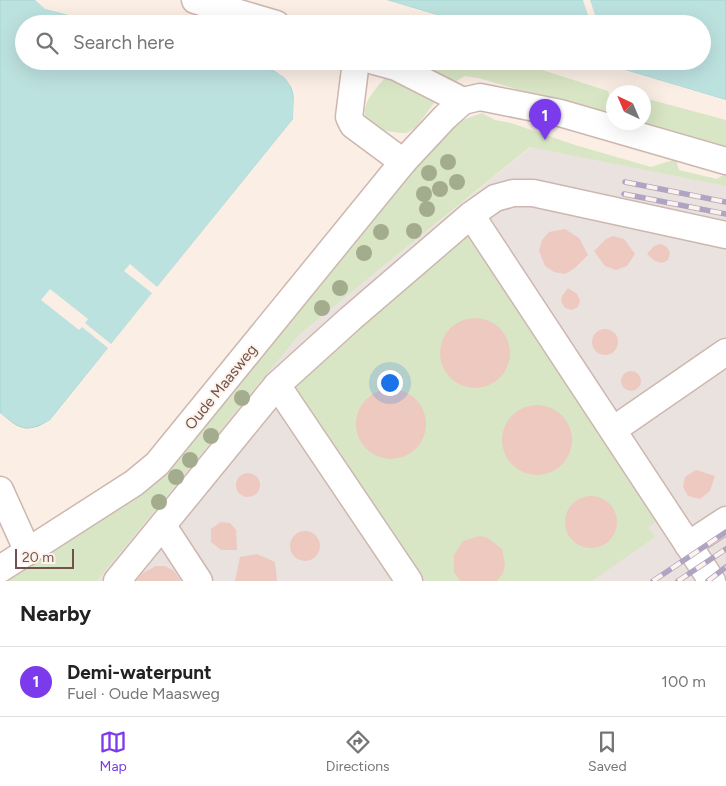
<!DOCTYPE html>
<html lang="en">
<head>
<meta charset="utf-8">
<style>
  :root { --surface:#fff; --page:#f2f2f2; --text:#222; --muted:#767676; --line:#e0e0e0; --accent:#7c3aed }
  body { margin:0; font-family:Figtree,sans-serif; background:var(--page); color:var(--text) }
  .compass { position:absolute; left:606px; top:85px; width:45px; height:45px; border-radius:50%; background:var(--surface); box-shadow:0 5px 20px #0002; rotate:316deg }
  .scale { position:absolute; left:15px; bottom:12px; width:59px; box-sizing:border-box; padding-left:5px; border:2px solid #71524d; border-top:0; font-size:14px; line-height:18px; white-space:nowrap; color:#71524d; -webkit-text-stroke:4px #fdf3eb; paint-order:stroke }
  .you { position:absolute; left:389px; top:382px; width:18px; height:18px; margin:-12px; border:4px solid #fff; border-radius:50%; background:#1a73e8; box-shadow:0 0 0 8px #1a73e833 }
  .badge { display:grid; place-items:center; width:32px; height:32px; border-radius:50%; background:var(--accent); color:#fff; font-size:16px; font-weight:700 }
  .pin { position:absolute; translate:-50% -41px; filter:drop-shadow(0 1px 2px #0008) }
  .pin::after { content:''; position:absolute; top:26px; width:18px; height:15px; background:inherit; clip-path:polygon(0 0,100% 0,50% 100%) }
  .list { margin:0; padding:0; list-style:none }
  h2 { display:flex; justify-content:space-between; align-items:center; height:65px; margin:0; padding:0 20px; font-size:21px }
  h2 small { font-size:16px; font-weight:400; color:var(--muted) }
  .list li { display:grid; grid-template-columns:32px 1fr auto; gap:15px; align-items:center; box-sizing:border-box; height:70px; padding:0 20px; border-top:1px solid var(--line) }
  .list b { display:block; font-size:19px; white-space:nowrap }
  .list p { margin:0; font-size:16px; white-space:nowrap; color:var(--muted) }
  .list em { font-size:16px; font-style:normal; color:var(--muted) }
  .icon { flex:none; width:28px; height:28px; fill:none; stroke:currentColor; stroke-width:2; stroke-linecap:round; stroke-linejoin:round }
  .map { position:relative; flex:none; width:726px; height:581px; overflow:hidden }
  .search { position:absolute; background:var(--surface); box-shadow:0 5px 20px #0002; left:15px; right:15px; top:15px; height:55px; display:flex; align-items:center; gap:12px; box-sizing:border-box; padding:0 18px; border-radius:28px; color:var(--muted); font-size:19px }
  .sheet { height:135px; background:var(--surface) }
  nav { display:flex; justify-content:space-around; align-items:center; box-sizing:border-box; height:70px; border-top:1px solid var(--line); background:var(--surface); font-size:14px; color:var(--muted) }
  nav a { display:grid; justify-items:center; gap:2px }
  nav .on { color:var(--accent) }
  .map>svg:first-child { display:block }
</style>
</head>
<body>
<div class="map">
<svg width="726" height="581" viewBox="0 0 726 581">
  <rect width="100%" height="100%" fill="#faeee5"/>
  <polygon fill="#eae2df" points="531,147 726,183 726,581 97,581 299,335"/>
  <g fill="#d9e6c5">
    <polygon points="440,61 514,61 608,91 613,108 613,117 478,78 465,76 450,85 432,72"/>
    <path d="M390,72L438,98L416,127L407,133C391,133 357,128 366,105C370,93 382,82 390,72Z"/>
    <polygon points="644,98 726,120 726,151 630,123 644,122"/>
    <polygon points="482,113 495,120 511,123 575,145 651,167 676,159 679,170 717,179 726,173 726,186 530,147 299,335 97,581 1,581 165,471 400,176 457,122"/>
    <polygon points="466,228 665,516 648,527 655,537 592,581 414,581 291,381"/>
  </g>
  <g fill="#bce2e0" stroke="#a3d3d1">
    <path d="M0,0H35L46,9L100,24H24V61H243C281,71 298,76 293,119L50,420C26,434 20,429 0,413Z"/>
    <polygon points="387,0 726,0 726,100 595,61 702,61 702,24 467,24"/>
  </g>
  <g fill="#faeee5">
    <polygon points="35,0 39,0 47,7 101,21 103,24 45,9"/>
    <polygon points="385,0 387,0 467,24 458,24"/>
    <polygon points="583,0 590,0 598,24 591,24"/>
    <polygon points="243,61 273,66 287,77 296,90 295,120 52,422 39,429 27,432 14,428 0,416 0,413 16,426 26,429 38,427 50,420 108,348 82,327 79,330 41,300 50,289 88,319 85,323 111,344 152,293 124,271 130,264 157,287 293,119 294,91 285,78 272,69"/>
    <polygon points="593,61 603,63 603,61 610,61 612,66 726,100 726,102 595,64"/>
  </g>
  <g fill="#edc9c0">
    <polygon points="565,229 579,238 588,255 575,268 565,274 554,272 545,266 539,251 542,240 549,232"/>
    <polygon points="613,236 624,239 635,254 627,266 616,270 605,266 594,251 606,239"/>
    <polygon points="661,244 667,247 670,253 668,260 662,263 655,261 647,254 654,246"/>
    <polygon points="568,288 577,294 580,300 578,307 572,310 565,308 561,302 562,296"/>
    <circle cx="475" cy="353" r="35"/>
    <circle cx="605" cy="342" r="13"/>
    <circle cx="631" cy="381" r="10"/>
    <circle cx="391" cy="424" r="35"/>
    <circle cx="537" cy="440" r="35"/>
    <polygon points="696,470 715,476 710,491 700,499 688,496 683,487 685,477"/>
    <circle cx="248" cy="485" r="12"/>
    <circle cx="591" cy="522" r="26"/>
    <polygon points="221,522 230,523 236,530 237,550 221,550 211,542 211,529"/>
    <circle cx="305" cy="546" r="15"/>
    <polygon points="480,536 488,538 502,549 505,565 503,573 497,581 460,581 454,572 454,555 463,541"/>
    <polygon points="257,554 275,562 277,581 235,581 240,557"/>
    <polygon points="156,566 165,566 174,571 181,581 136,581 143,573"/>
  </g>
  <g fill="none" stroke-linecap="round" stroke-linejoin="round">
    <defs>
      <g id="minor">
        <polyline points="195,0 276,24"/>
        <polyline points="356,61 349,117 353,125 403,162"/>
        <polyline points="374,61 396,67 463,101"/>
        <polyline points="471,215 712,581"/>
        <polyline points="277,385 409,581"/>
        <polyline points="613,430 726,352"/>
        <polyline points="0,490 28,552"/>
        <polyline points="163,526 199,581"/>
        <polyline points="688,545 726,520"/>
        <polyline points="0,569 134,483 157,464 403,162 445,117 463,101 480,97 560,113 726,161"/>
        <polyline points="117,581 277,385 350,319 471,215 495,198 513,193 533,193 726,235"/>
      </g>
    </defs>
    <use href="#minor" stroke="#cdb7b0" stroke-width="29"/>
    <use href="#minor" stroke="#fff" stroke-width="26"/>
    <defs>
      <g id="rail">
        <polyline points="625,182 726,202"/>
        <polyline points="624,194 726,214"/>
        <polyline points="653,581 726,532"/>
        <polyline points="678,581 726,549"/>
        <polyline points="708,581 726,567"/>
      </g>
    </defs>
    <use href="#rail" stroke="#afa5c3" stroke-width="5.5"/>
    <use href="#rail" stroke="#fdf3eb" stroke-width="4" stroke-dasharray="11" stroke-linecap="butt"/>
  </g>
  <g fill="#a4ac8e">
    <circle cx="448" cy="162" r="8"/>
    <circle cx="429" cy="173" r="8"/>
    <circle cx="457" cy="182" r="8"/>
    <circle cx="440" cy="189" r="8"/>
    <circle cx="424" cy="194" r="8"/>
    <circle cx="427" cy="209" r="8"/>
    <circle cx="414" cy="231" r="8"/>
    <circle cx="381" cy="232" r="8"/>
    <circle cx="364" cy="253" r="8"/>
    <circle cx="340" cy="288" r="8"/>
    <circle cx="322" cy="308" r="8"/>
    <circle cx="242" cy="398" r="8"/>
    <circle cx="211" cy="436" r="8"/>
    <circle cx="190" cy="460" r="8"/>
    <circle cx="176" cy="477" r="8"/>
    <circle cx="159" cy="502" r="8"/>
  </g>
  <g text-anchor="middle" stroke-width="4" stroke-linejoin="round" paint-order="stroke">
    <g font-size="15" fill="#71524d" stroke="#fdf3eb">
      <text transform="translate(221 387) rotate(-51)" y="5">Oude Maasweg</text>
    </g>
  </g>
</svg>
<svg class="compass" viewBox="-18 -18 36 36"><path d="M0-13l5 13h-10z" fill="#e53935"/><path d="M0 13l5-13h-10z" fill="#767676"/></svg>
<div class="scale">20 m</div>
<div class="you"></div>
<div class="pin badge" style="left:545px;top:140px">1</div>
<div class="search"><svg class="icon" aria-label="search" viewBox="0 0 24 24"><circle cx="10" cy="10" r="6"/><path d="M15 15l6 6"/></svg>Search here</div>
</div>
<section class="sheet">
<h2>Nearby<small></small></h2>
<ul class="list">
<li><span class="badge">1</span><div><b>Demi-waterpunt</b><p>Fuel · Oude Maasweg</p></div><em>100 m</em></li>
</ul>
</section>
<nav>
<a class="on"><svg class="icon" aria-label="map" viewBox="0 0 24 24"><path d="M3 6l6-2 6 2 6-2v14l-6 2-6-2-6 2zM9 4v14M15 6v14"/></svg>Map</a>
<a><svg class="icon" aria-label="directions" viewBox="0 0 24 24"><path d="M12 3l9 9-9 9-9-9zM9 14v-3h6M13 9l2 2-2 2"/></svg>Directions</a>
<a><svg class="icon" aria-label="saved" viewBox="0 0 24 24"><path d="M7 4h10v16l-5-4-5 4z"/></svg>Saved</a>
</nav>
</body>
</html>
